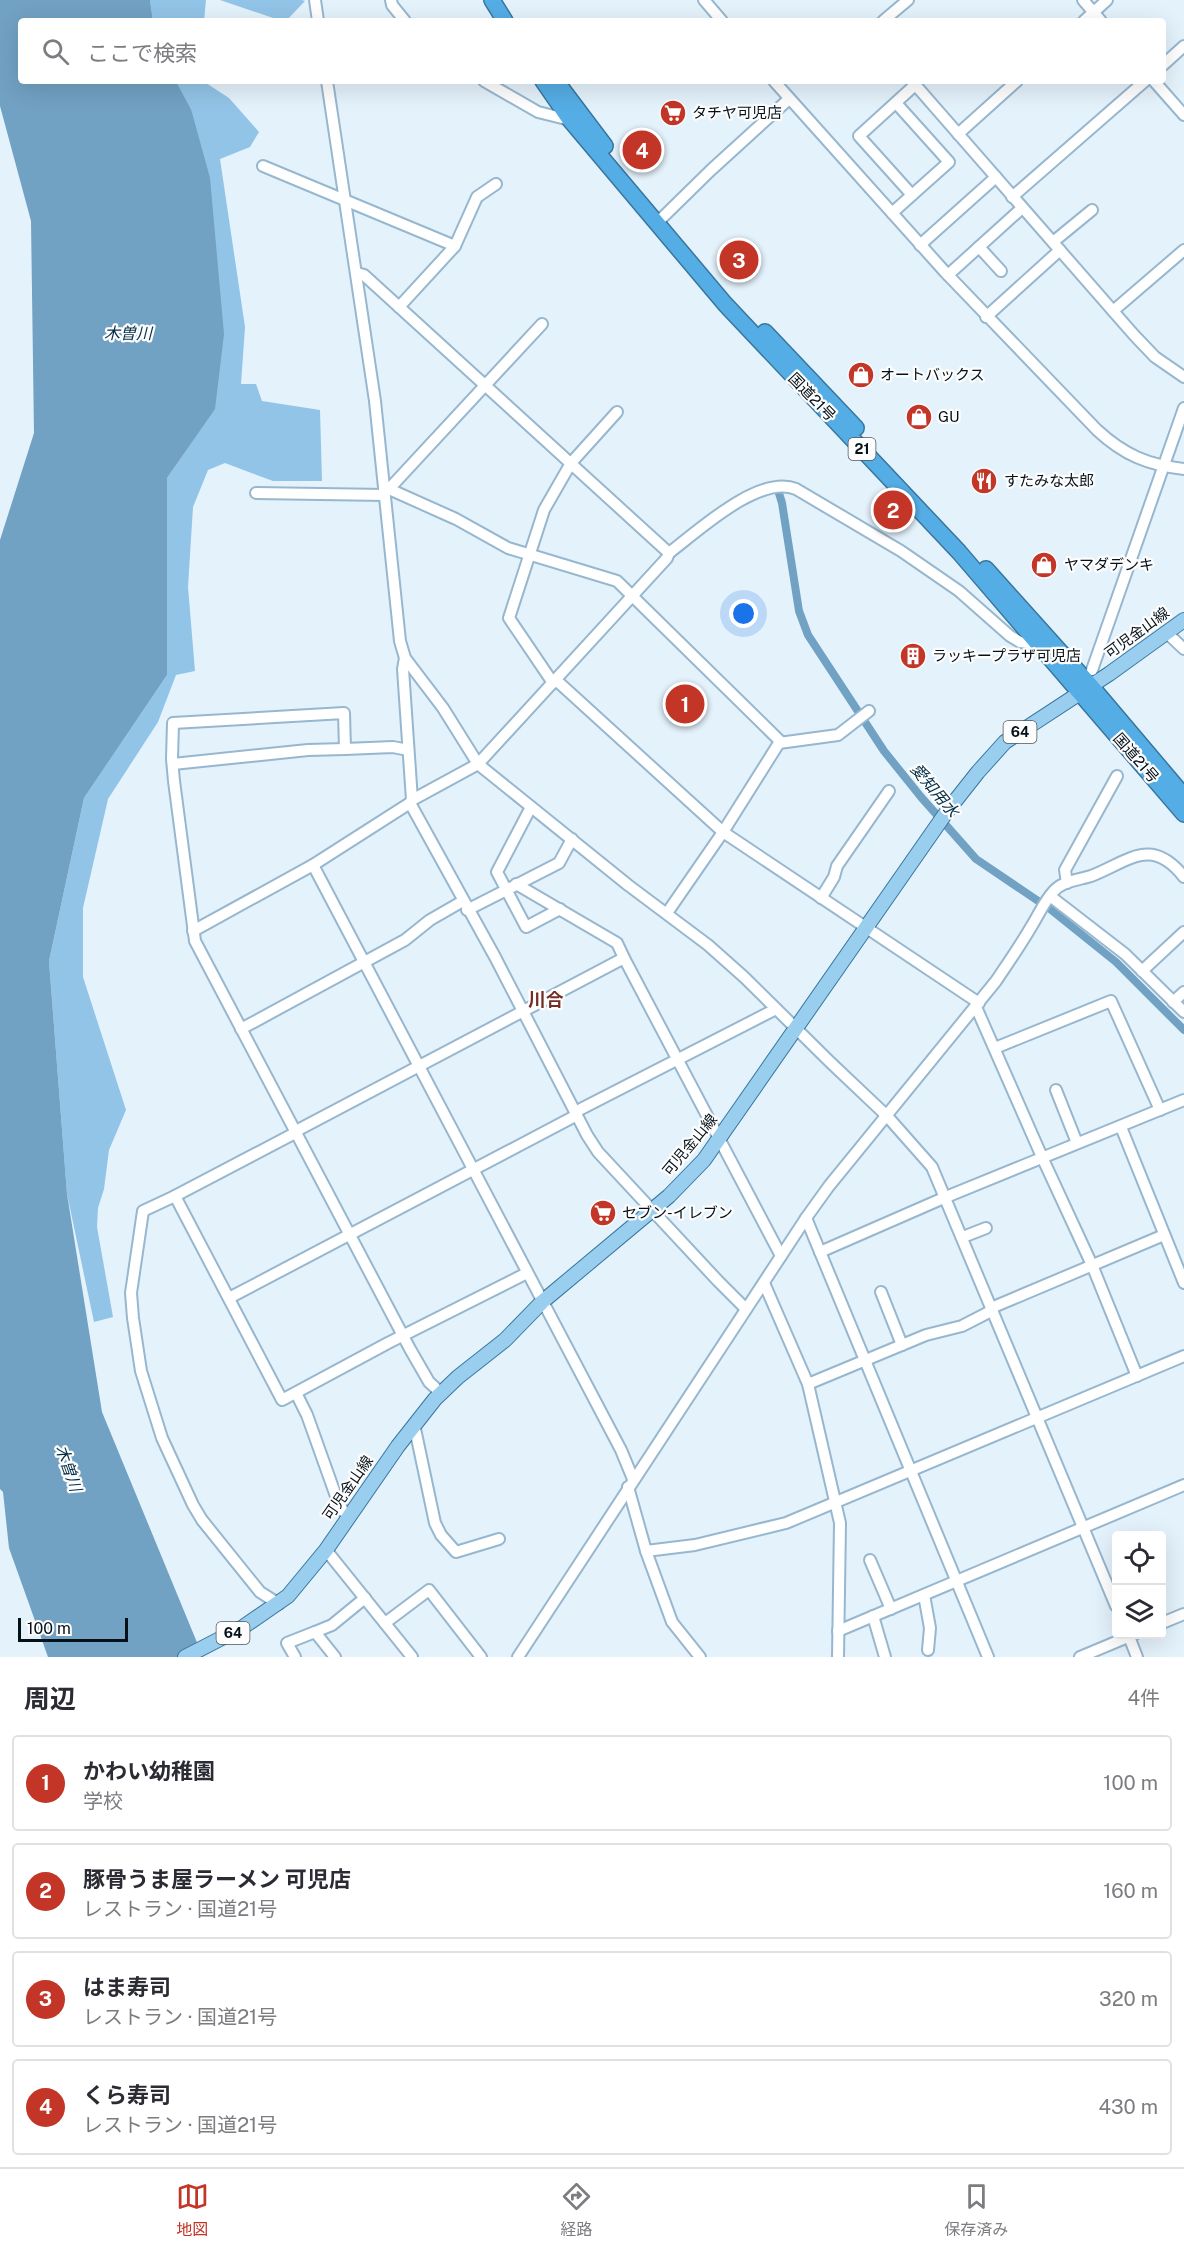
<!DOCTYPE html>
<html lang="ja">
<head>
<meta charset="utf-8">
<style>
  :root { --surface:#fff; --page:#f2f2f3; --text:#2b2b33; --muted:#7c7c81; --line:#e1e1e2; --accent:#c23527 }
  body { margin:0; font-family:"Public Sans","Noto Sans JP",sans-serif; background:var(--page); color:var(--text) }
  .controls { position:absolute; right:18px; bottom:18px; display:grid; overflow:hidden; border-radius:6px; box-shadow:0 6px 24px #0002 }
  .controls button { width:54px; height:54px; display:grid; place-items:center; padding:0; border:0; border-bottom:2px solid var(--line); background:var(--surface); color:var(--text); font:30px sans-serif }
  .scale { position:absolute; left:18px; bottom:15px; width:110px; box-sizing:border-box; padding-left:6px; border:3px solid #051018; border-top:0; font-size:16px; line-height:21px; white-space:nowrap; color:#051018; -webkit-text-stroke:4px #fdfdfd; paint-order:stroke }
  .you { position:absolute; left:744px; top:614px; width:21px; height:21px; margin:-15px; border:4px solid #fff; border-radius:50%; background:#1a73e8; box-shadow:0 0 0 9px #1a73e833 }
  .badge { display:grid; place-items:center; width:39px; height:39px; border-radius:50%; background:var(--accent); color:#fff; font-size:20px; font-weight:700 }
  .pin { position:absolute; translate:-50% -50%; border:3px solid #fff; box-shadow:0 2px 6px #0006 }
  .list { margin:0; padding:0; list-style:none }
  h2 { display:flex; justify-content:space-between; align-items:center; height:78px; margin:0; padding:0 24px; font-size:26px }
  h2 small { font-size:20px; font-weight:400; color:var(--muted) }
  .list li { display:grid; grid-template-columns:39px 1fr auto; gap:18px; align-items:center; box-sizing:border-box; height:96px; margin:0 12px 12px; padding:0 12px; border:2px solid var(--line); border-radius:6px }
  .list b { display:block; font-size:22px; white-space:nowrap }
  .list p { margin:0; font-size:20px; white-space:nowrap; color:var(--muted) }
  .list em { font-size:20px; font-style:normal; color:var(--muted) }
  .icon { flex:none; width:33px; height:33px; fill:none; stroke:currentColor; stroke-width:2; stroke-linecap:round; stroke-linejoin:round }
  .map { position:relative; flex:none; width:1184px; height:1657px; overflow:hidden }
  .search { position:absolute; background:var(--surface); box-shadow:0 6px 24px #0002; left:18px; right:18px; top:18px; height:66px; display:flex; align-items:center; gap:15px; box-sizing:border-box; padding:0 21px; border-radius:6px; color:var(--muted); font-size:22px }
  .sheet { height:510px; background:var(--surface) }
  nav { display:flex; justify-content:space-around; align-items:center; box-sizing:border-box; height:84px; border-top:2px solid var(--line); background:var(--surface); font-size:16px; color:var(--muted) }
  nav a { display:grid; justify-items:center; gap:3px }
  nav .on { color:var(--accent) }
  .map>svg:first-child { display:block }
</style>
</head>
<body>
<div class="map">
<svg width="1184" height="1657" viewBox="0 0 1184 1657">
  <rect width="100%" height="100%" fill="#e4f2fc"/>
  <g fill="#92c4e7">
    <polygon points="150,0 206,0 204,21 153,21"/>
    <polygon points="220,0 302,0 305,1 286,21 282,21"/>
    <polygon points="176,81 203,81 229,98 259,132 250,147 220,159 245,327 241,384 256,384 262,401 320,410 322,481 273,481 225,463 208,470 193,507 188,587 195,671 176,675 158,722 108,799 83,908 83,977 126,1110 109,1150 104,1189 98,1208 97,1227 113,1317 94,1322 67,1194 49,961 84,798 167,675 167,478 215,408 191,109"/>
  </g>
  <polygon fill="#71a1c3" points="0,0 150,0 153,21 21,21 21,81 176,81 191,109 210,178 224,334 215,409 167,478 167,675 84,798 49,961 67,1194 102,1412 203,1657 48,1657 9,1548 3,1492 0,1489 0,540 34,433 31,221 0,106"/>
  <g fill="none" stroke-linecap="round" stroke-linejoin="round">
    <polyline stroke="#71a1c3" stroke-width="8" points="778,490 782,503 799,611 808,635 884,751 921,797 976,859 1050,909 1116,962 1184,1030"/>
    <defs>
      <g id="minor">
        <polyline points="315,0 318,21"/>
        <polyline points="391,0 392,5 405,21"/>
        <polyline points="704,0 722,21"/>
        <polyline points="1083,0 1101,21"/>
        <polyline points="883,21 908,0"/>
        <polyline points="1084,21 1107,0"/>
        <polyline points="1163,65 1184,46"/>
        <polyline points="327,81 375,401 400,641 405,658 443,708 478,764 628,885 708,945 744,977 830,1062 887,1116 932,1167 1116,1606"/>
        <polyline points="484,81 538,112 570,120"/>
        <path d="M774,81L945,272L1097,430C1124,455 1148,465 1184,469"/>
        <polyline points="912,81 1134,335 1155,357 1184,377"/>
        <polyline points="1154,81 1184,115"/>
        <polyline points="896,103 949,162 912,195"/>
        <polyline points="958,134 1017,81"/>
        <polyline points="263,166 455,246"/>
        <polyline points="1012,197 1145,81"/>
        <polyline points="892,213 912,195 859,136 915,85"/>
        <polyline points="662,218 711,170 789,99"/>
        <polyline points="1053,242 1092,210"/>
        <polyline points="920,245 996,177"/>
        <polyline points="979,247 1001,271"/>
        <polyline points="357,273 364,275 669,553"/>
        <polyline points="948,275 1022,208"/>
        <polyline points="399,307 455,246 477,197 496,184"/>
        <polyline points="1113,311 1184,250"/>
        <polyline points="986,317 1060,250"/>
        <polyline points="389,489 542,324"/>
        <polyline points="384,490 389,489 456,519 508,548 617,581 780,741 779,743"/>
        <polyline points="256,493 385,495"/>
        <polyline points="1167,633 1184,649"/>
        <polyline points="405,658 403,669 412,800"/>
        <polyline points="1092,670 1184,408"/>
        <polyline points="556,680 723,832 979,1003"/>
        <polyline points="553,683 509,618 544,510 571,463 617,412"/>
        <polyline points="408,750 393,747 345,749 344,713 173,723 172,759 174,781 195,941 410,1349 429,1382 441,1393"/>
        <polyline points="173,764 308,750 345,749"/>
        <polyline points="410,803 495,957 587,1135 598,1152 718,1281 746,1309"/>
        <polyline points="531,807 497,872 526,927 560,909"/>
        <polyline points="313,865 621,1450 633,1479"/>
        <polyline points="1067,883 1065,870 1117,776"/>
        <polyline points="516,884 617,943 624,958"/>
        <polyline points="1050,896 1125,954 1184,1012"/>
        <polyline points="821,898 834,877 837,866 889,791"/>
        <polyline points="467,910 559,863 572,839"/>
        <polyline points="667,913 723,832 779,743 838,735 869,711"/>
        <path d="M193,931L313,865L410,803L412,800L478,764L667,558L669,553C698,531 759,474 796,489L901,551L959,591L1010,636L1020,642L1038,644"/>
        <polyline points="1142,971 1184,932"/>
        <polyline points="1173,1002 1184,992"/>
        <polyline points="976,1007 1042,1157 1092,1265 1137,1376"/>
        <polyline points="241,1029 405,940 430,920 463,901"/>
        <polyline points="995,1048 1111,1001 1160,1110"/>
        <polyline points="1056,1090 1077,1143"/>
        <polyline points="575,1112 776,1009"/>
        <polyline points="1121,1127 1184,1283"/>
        <polyline points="296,1131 624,958 781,1256"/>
        <polyline points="175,1196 282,1400 388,1343 527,1273"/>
        <polyline points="806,1218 988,1657"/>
        <polyline points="963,1237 986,1228"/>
        <polyline points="820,1252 946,1197 1184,1100"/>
        <polyline points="764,1283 808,1384 840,1523 838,1657"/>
        <polyline points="881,1292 902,1345"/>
        <polyline points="229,1298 577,1115"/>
        <polyline points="991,1308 1164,1235"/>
        <polyline points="808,1384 926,1335 962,1326 993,1310"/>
        <polyline points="296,1393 307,1415 337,1499 343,1511 349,1516"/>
        <polyline points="414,1424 435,1523 441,1535 456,1552 499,1539"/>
        <polyline points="628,1487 646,1551 672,1622 700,1657"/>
        <polyline points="326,1550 412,1657"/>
        <polyline points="646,1551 695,1545 786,1523 1184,1356"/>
        <polyline points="870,1560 891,1609"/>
        <polyline points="924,1595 930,1628 928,1650"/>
        <polyline points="279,1604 260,1592 202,1520 193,1505 162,1438 141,1371 133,1318 131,1293 143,1211 175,1196 297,1132"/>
        <polyline points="873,1616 885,1657"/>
        <polyline points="385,1623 429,1590 481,1657"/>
        <polyline points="1162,1623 1184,1614"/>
        <polyline points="838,1631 1184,1485"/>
        <polyline points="315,1632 332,1625 365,1598"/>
        <polyline points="1128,1634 1137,1657"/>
        <polyline points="295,1657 287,1643 315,1632 335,1657"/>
        <path d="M518,1657L806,1218L829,1186L996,981C1008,963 1020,946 1031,927C1038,916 1044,902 1053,892C1062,881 1078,880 1091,876C1129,861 1151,836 1184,877"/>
        <polyline points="1080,1657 1135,1634"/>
      </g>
      <polyline id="major" points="185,1657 243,1627 288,1596 326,1550 398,1446 435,1399 458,1377 505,1340 542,1302 669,1196 704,1160 948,810 978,772 1005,742 1109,674 1184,620"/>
      <g id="highway">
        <polyline points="492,0 505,21"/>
        <polyline points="543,81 570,120 725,304 959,552 1184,814"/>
        <polyline points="556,81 605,146"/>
        <polyline points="765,332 856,428"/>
        <polyline points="986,569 1091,686 1184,796"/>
      </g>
    </defs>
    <use href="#minor" stroke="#97b7cf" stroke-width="14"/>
    <use href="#major" stroke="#39769d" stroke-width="16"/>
    <use href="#highway" stroke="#39769d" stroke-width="18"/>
    <use href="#minor" stroke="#fff" stroke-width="10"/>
    <use href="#major" stroke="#99ceef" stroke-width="14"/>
    <use href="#highway" stroke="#55ade5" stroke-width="15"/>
  </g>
  <defs>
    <symbol id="supermarket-disc" viewBox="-11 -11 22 22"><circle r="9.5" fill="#c23527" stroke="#fdfdfd"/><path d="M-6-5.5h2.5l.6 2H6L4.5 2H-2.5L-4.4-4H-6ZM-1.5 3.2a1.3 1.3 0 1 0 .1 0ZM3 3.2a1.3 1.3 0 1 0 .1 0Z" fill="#fff"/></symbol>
    <symbol id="shop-disc" viewBox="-11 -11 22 22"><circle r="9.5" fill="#c23527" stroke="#fdfdfd"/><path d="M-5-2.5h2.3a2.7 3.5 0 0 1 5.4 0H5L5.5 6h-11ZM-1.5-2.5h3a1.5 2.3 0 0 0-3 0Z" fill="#fff"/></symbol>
    <symbol id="restaurant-disc" viewBox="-11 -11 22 22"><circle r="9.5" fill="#c23527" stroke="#fdfdfd"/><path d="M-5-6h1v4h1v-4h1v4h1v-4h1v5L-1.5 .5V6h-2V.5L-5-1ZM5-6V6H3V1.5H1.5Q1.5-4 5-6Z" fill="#fff"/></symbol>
    <symbol id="building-disc" viewBox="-11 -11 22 22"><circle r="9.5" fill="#c23527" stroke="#fdfdfd"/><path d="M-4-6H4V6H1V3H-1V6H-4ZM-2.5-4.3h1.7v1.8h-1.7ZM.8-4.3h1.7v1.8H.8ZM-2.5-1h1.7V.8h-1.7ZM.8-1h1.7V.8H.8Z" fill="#fff"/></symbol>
  </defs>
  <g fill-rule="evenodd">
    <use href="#supermarket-disc" x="658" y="98" width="30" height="30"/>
    <use href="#shop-disc" x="846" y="360" width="30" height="30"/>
    <use href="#shop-disc" x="904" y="402" width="30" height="30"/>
    <use href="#restaurant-disc" x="969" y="466" width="30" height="30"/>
    <use href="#shop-disc" x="1029" y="550" width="30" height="30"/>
    <use href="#building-disc" x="898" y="641" width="30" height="30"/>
    <use href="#supermarket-disc" x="588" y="1198" width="30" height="30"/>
  </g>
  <g text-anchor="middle" stroke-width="4.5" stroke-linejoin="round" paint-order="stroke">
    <g fill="#fdfdfd" stroke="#4f575d" stroke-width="1.5">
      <rect x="848.5" y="438" width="27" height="22" rx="4.5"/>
      <rect x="1003.5" y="721" width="33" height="22" rx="4.5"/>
      <rect x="216.5" y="1622" width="33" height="22" rx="4.5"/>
    </g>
    <g font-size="14" font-weight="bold" fill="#051018">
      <text x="862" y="454">21</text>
      <text x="1020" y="737">64</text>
      <text x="233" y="1638">64</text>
    </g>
    <g font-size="15" fill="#051018" stroke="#fdfdfd" text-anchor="start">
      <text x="692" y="118">タチヤ可児店</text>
      <text x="880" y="380">オートバックス</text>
      <text x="938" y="422">GU</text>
      <text x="1004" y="486">すたみな太郎</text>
      <text x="1064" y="570">ヤマダデンキ</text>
      <text x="932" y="661">ラッキープラザ可児店</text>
      <text x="622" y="1218">セブン-イレブン</text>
    </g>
    <g font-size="15" fill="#051018" stroke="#fdfdfd">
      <text transform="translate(812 397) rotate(46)" y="5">国道21号</text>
      <text transform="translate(1137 633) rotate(-36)" y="5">可児金山線</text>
      <text transform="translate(1136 758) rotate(49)" y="5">国道21号</text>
      <text transform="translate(690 1145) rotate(-50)" y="5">可児金山線</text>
      <text transform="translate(348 1488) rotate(-55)" y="5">可児金山線</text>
    </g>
    <g font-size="16" font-style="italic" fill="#042e45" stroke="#fdfdfd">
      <text x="128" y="339">木曽川</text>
      <text transform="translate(935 790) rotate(50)" y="6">愛知用水</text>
      <text transform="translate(69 1468) rotate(71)" y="6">木曽川</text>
    </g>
    <g font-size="18" font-weight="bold" fill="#722d24" stroke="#fdfdfd">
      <text x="546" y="1006">川合</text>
    </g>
  </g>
</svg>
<div class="controls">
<button><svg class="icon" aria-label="locate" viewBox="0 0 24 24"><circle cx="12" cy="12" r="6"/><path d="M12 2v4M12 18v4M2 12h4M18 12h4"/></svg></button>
<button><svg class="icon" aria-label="layers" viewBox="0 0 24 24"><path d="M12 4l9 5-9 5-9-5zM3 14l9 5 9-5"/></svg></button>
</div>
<div class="scale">100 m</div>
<div class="you"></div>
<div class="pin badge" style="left:685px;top:704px">1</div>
<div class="pin badge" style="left:893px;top:510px">2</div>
<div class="pin badge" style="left:739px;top:260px">3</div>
<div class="pin badge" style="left:642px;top:150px">4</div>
<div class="search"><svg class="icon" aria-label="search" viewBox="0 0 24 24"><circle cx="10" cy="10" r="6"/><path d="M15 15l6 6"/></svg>ここで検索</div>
</div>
<section class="sheet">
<h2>周辺<small>4件</small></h2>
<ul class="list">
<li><span class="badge">1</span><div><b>かわい幼稚園</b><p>学校</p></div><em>100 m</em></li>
<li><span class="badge">2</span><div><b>豚骨うま屋ラーメン 可児店</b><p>レストラン · 国道21号</p></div><em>160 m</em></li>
<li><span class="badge">3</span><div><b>はま寿司</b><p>レストラン · 国道21号</p></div><em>320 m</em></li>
<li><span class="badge">4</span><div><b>くら寿司</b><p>レストラン · 国道21号</p></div><em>430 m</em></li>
</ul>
</section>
<nav>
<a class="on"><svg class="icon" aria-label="map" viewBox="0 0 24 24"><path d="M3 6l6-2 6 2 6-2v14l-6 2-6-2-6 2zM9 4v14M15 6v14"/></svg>地図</a>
<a><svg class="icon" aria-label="directions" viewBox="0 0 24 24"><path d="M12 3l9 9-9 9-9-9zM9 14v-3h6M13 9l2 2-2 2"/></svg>経路</a>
<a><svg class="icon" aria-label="saved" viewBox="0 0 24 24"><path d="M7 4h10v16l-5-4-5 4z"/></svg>保存済み</a>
</nav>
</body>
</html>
